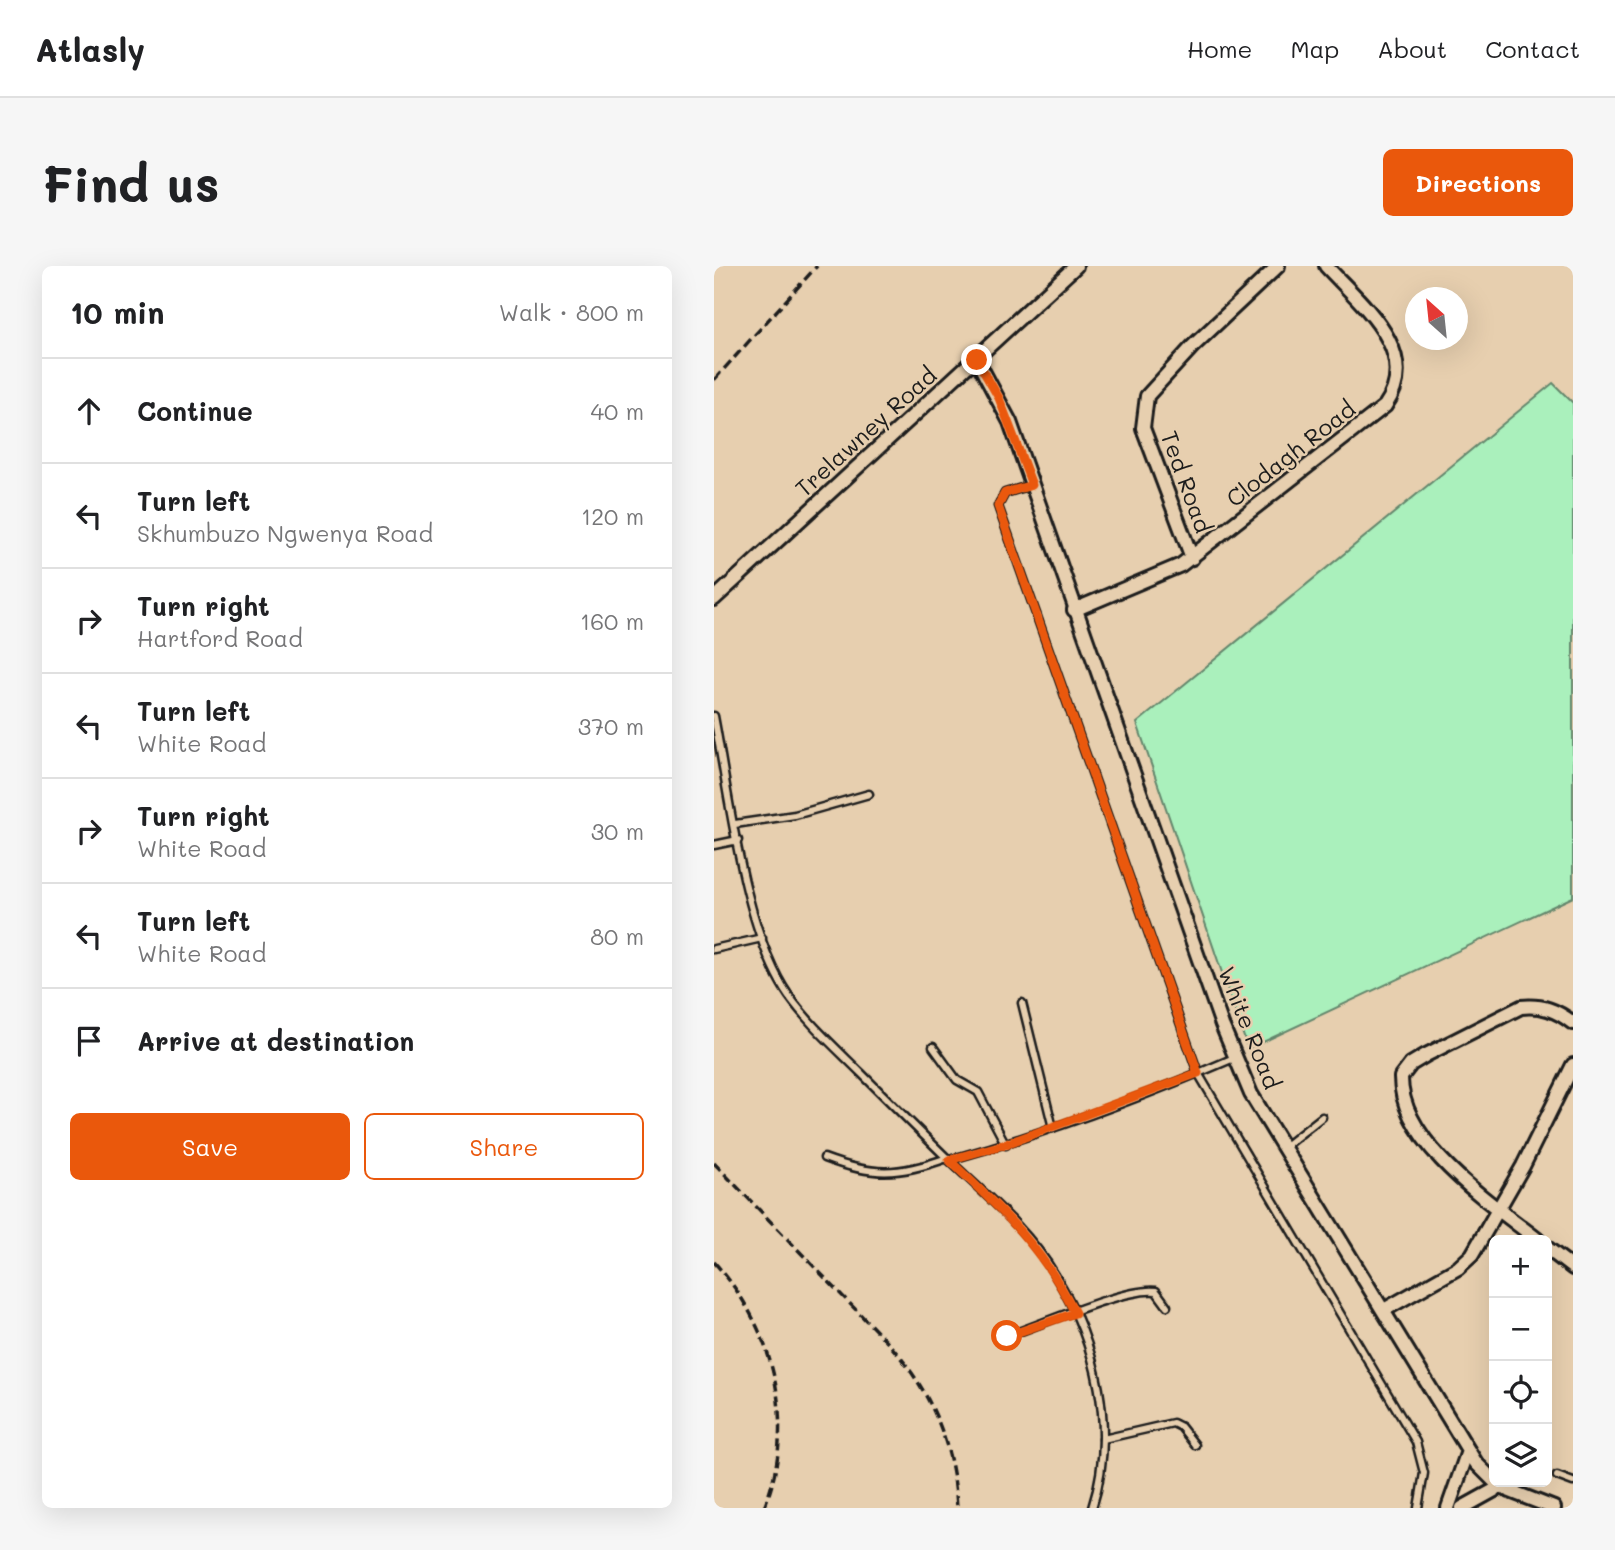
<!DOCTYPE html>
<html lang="en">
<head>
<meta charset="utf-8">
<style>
  :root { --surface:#fff; --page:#f6f6f6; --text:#202124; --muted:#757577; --line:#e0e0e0; --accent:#ea580c }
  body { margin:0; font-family:Mali,sans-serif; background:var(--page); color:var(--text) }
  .controls { position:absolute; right:21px; bottom:21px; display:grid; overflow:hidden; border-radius:10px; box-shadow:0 7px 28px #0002 }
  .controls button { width:63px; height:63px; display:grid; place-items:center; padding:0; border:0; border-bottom:2px solid var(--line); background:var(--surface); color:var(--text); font:35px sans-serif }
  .compass { position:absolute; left:691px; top:21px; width:63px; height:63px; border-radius:50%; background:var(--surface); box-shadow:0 7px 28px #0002; rotate:333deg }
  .stop { position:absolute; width:21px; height:21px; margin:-16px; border:5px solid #ea580c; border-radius:50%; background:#fff }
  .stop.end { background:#ea580c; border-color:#fff; box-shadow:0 2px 7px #0008 }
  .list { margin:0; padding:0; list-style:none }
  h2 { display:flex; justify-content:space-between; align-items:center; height:91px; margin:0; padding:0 28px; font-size:30px }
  h2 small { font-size:23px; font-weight:400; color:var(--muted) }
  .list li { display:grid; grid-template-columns:46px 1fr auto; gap:21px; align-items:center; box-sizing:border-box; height:105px; padding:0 28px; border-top:2px solid var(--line) }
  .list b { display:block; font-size:26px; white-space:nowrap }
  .list p { margin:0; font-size:23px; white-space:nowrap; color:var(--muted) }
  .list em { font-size:23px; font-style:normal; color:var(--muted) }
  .actions { display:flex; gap:14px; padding:21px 28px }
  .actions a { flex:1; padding:16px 0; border:2px solid var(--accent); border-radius:10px; text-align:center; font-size:24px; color:var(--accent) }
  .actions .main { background:var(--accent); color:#fff }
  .icon { flex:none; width:38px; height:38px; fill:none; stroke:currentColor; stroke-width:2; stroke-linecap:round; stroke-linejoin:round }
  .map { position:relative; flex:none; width:859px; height:1242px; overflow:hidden; border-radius:10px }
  header { display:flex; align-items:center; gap:42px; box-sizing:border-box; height:98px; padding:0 35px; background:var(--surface); border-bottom:2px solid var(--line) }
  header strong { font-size:33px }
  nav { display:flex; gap:38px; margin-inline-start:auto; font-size:24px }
  .intro { display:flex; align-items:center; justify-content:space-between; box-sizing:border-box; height:168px; padding:0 42px }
  h1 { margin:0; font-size:49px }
  .button { padding:18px 32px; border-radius:10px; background:var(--accent); color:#fff; font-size:24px; font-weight:700 }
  main { display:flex; gap:42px; padding:0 42px }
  aside { flex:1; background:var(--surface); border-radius:10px; box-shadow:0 7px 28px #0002 }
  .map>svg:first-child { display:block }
</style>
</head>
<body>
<header>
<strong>Atlasly</strong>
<nav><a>Home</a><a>Map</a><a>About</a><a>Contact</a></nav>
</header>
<div class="intro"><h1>Find us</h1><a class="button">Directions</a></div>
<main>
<aside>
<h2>10 min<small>Walk · 800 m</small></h2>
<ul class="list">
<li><svg class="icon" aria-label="ahead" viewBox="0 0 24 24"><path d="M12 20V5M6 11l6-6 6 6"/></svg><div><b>Continue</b></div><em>40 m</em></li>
<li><svg class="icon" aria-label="left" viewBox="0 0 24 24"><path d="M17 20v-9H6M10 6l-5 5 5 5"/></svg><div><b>Turn left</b><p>Skhumbuzo Ngwenya Road</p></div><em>120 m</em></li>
<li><svg class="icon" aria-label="right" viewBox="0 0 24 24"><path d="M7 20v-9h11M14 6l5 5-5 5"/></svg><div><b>Turn right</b><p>Hartford Road</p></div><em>160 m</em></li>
<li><svg class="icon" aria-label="left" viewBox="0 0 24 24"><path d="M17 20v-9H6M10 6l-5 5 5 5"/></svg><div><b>Turn left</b><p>White Road</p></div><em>370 m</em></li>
<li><svg class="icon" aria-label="right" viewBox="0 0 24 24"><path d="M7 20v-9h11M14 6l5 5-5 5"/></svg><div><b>Turn right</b><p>White Road</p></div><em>30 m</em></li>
<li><svg class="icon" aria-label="left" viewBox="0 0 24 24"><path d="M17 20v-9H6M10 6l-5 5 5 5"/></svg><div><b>Turn left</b><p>White Road</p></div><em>80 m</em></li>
<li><svg class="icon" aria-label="arrive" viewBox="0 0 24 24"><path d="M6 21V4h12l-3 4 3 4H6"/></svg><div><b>Arrive at destination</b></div></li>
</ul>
<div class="actions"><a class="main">Save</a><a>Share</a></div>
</aside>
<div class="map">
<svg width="859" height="1242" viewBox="0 0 859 1242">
  <rect width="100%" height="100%" fill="#e7cfaf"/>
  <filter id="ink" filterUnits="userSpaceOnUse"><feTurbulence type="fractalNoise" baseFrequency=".0143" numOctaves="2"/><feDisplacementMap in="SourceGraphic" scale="14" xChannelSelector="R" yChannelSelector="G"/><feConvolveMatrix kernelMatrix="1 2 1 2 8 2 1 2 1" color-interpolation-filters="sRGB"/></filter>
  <g filter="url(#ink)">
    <polygon fill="#aaf0bc" stroke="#63866c" stroke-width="2" points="839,117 859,137 859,631 534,783 423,457"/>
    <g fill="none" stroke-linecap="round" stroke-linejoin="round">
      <defs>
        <g id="service">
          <polyline points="318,219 291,227 284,240 484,807 702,1176 710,1207 704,1242"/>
          <path d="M0,450C15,529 30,666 75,730C95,758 123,783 147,807C177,837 207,867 237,896C274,931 315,965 341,1009C383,1077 403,1164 378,1242"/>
          <polyline points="21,558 81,549 155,528"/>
          <polyline points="0,579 24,574"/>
          <polyline points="0,683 48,672"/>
          <polyline points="308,737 339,862"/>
          <polyline points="219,781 243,814 264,826 292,879"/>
          <polyline points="570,881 608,851"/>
          <path d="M110,892C158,910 184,910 233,892"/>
          <path d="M235,894C332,867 427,832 520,792"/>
          <path d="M293,1070C326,1059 413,1021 442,1025L453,1040"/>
          <polyline points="389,1173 459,1157 467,1161 481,1179"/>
          <polyline points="843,1210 859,1216"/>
        </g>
        <g id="minor">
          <polyline points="263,94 296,156 508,759 537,828 762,1197 786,1221 840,1242"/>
          <polyline points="478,292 429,162 433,130 479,80 564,0"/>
          <polyline points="0,333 362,0"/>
          <path d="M360,344L467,299L671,140C709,86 646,37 612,0"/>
          <path d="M824,974C777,937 686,878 687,811L697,798L712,789L807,741C829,739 842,744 859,757"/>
          <polyline points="833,982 859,1002"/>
          <polyline points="670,1044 744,1002 758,989 809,900 859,799"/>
          <polyline points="734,1242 754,1185"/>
          <polyline points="748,1242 786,1221"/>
        </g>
      </defs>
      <use href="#service" stroke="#1c1c1c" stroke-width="11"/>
      <use href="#minor" stroke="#1c1c1c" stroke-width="18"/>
      <use href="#service" stroke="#e7cfaf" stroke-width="6"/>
      <use href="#minor" stroke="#e7cfaf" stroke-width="12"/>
      <g stroke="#1c1c1c" stroke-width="3.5" stroke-dasharray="10 5" stroke-linecap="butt">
        <polyline points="0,114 103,0"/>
        <path d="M0,897L173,1076C216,1122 240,1179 243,1242"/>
        <path d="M0,996C60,1062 84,1157 50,1242"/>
      </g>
    </g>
  </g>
  <g fill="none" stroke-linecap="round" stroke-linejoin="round" filter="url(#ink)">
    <path stroke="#ea580c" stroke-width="9" d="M263,94L285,132L318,219L291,227L284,240L484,807L292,878L235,894C288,944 328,981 361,1047L293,1070"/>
  </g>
  <g text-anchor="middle" stroke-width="5" stroke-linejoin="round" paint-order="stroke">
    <g font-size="23" fill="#1c1c1c" stroke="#e7cfaf">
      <text transform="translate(152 166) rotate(-42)" y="8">Trelawney Road</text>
      <text transform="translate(577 188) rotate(-38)" y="8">Clodagh Road</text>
      <text transform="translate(472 216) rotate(70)" y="8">Ted Road</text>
      <text transform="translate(535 762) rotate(68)" y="8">White Road</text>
    </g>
  </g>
</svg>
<div class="controls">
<button>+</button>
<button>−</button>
<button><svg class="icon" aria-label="locate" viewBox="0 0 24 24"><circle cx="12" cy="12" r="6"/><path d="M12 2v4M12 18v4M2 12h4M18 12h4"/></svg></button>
<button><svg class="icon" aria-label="layers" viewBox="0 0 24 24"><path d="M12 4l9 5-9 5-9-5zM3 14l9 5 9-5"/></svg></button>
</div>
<svg class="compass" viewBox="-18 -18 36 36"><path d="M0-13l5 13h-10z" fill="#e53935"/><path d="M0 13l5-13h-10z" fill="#757577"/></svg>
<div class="stop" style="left:293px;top:1070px"></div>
<div class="stop end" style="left:263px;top:94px"></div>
</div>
</main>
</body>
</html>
